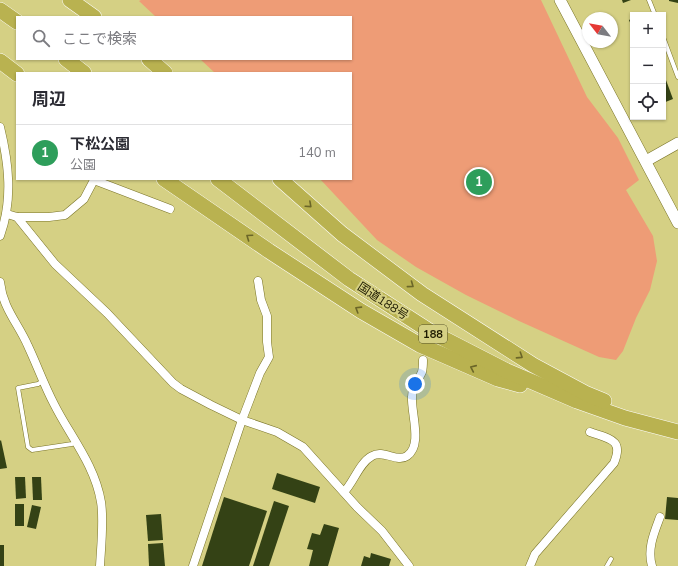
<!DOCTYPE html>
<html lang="ja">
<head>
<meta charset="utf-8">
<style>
  :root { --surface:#fff; --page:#f2f2f3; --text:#2b2b33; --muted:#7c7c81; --line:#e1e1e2; --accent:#0b8043 }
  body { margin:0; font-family:"Nunito Sans","Noto Sans JP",sans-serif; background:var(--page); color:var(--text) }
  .controls { position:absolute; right:12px; top:12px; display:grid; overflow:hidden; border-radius:0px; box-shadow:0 1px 3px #0004 }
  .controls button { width:36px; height:36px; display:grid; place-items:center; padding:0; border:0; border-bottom:1px solid var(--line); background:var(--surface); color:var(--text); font:20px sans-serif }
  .compass { position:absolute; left:582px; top:12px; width:36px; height:36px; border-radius:50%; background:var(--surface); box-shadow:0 1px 3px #0004; rotate:301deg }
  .you { position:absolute; left:415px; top:384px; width:14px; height:14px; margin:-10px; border:3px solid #fff; border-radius:50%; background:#1a73e8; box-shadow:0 0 0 6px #1a73e833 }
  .badge { display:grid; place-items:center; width:26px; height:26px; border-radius:50%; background:var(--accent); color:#fff; font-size:13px; font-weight:700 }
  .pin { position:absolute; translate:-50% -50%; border:2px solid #fff; box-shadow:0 1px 4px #0006 }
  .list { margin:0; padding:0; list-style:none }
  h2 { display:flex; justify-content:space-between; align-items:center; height:52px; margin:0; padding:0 16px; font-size:17px }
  h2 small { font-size:13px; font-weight:400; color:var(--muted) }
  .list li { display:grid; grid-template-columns:26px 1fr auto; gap:12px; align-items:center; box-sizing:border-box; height:56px; padding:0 16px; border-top:1px solid var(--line) }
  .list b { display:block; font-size:15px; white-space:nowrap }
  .list p { margin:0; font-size:13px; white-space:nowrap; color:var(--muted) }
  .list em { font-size:13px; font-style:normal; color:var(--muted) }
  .icon { flex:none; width:22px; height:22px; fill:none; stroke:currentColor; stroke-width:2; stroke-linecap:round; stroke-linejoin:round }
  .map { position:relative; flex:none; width:678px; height:566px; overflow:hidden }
  .search { position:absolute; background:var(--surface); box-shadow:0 1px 3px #0004; left:16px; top:16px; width:336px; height:44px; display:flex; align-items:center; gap:10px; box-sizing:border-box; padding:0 14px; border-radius:0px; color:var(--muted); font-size:15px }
  .panel { position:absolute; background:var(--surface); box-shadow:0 1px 3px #0004; left:16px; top:72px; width:336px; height:108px; border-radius:0px }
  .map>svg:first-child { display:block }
</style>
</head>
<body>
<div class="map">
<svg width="678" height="566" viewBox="0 0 678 566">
  <rect width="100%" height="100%" fill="#d5d084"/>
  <polygon fill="#ee9c76" points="141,0 541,0 587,97 618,138 639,180 626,190 653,236 657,261 650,290 636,318 623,351 616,360 599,357 519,321 466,295 416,267 377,240 320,179 351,179 351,73 215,73 200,59 351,59 351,17 156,17 139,1"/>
  <g fill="#344215">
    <polygon points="622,0 631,0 623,3"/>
    <polygon points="669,0 678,0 678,3 669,1"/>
    <polygon points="633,18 633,30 629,20"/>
    <polygon points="663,72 673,99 663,103"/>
    <polygon points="1,440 7,468 0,469 0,441"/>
    <polygon points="277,473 320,487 315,503 272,489"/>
    <polygon points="15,477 25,477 26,498 16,499"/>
    <polygon points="32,477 41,477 42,500 33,500"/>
    <polygon points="224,497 267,511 249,566 202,566"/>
    <polygon points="667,497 678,498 678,520 665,519"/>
    <polygon points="274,501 289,506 269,566 253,566"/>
    <rect x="15" y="504" width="9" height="22"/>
    <polygon points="32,505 41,507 36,529 27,527"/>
    <polygon points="161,514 163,540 148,541 146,515"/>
    <polygon points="324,524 339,528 328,566 309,566 313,550 307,549 312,533 320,535"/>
    <polygon points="163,543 165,566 149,566 148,544"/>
    <rect x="0" y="545" width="4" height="21"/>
    <polygon points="371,553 391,559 389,566 361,566 364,556 370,558"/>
  </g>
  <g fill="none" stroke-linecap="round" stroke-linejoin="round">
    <defs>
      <g id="lane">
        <polyline points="649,0 655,15"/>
        <polyline points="663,37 678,77"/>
        <polyline points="43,381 38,384 18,388 28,447 32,450 72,444 76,442"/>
        <polyline points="607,566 611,559"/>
      </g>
      <g id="street">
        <path d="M0,127C9,164 13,200 0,236"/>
        <polyline points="7,214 17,217 49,217 65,215 84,199 94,180 170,209"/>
        <polyline points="17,217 55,264 107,313 173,383 181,389 211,405 242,420 277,432 303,447 357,507 382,531 409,566"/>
        <path d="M0,282C3,309 18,323 28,346C37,365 44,385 54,404C70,436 95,465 101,502C104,520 101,547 100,566"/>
        <path d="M344,492C354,482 359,463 372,456C383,449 397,463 407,456C423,445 411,414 412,397C412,386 418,381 422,372C423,368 423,364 423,360"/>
        <polyline points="193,566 242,420 260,373 269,357 267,342 267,316 261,300 258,281"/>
        <path d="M530,566L535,554L614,463C624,439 609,439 590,432"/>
        <path d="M652,566C647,549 654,533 660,517"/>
      </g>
      <g id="secondary">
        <polyline points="560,0 678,223"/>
        <polyline points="646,161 678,143"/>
      </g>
      <g id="highway">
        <polyline points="70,0 94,17"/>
        <polyline points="0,10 17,22"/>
        <polyline points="66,59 84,73"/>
        <polyline points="149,59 165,73"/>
        <polyline points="0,61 17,74"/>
        <polyline points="164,179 269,251 361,311 420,345 498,379 520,385"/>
        <polyline points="218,179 349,279 431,332 505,370 577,401 625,418 678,432"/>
        <polyline points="280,179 342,234 422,294 533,365 587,394 604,401"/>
      </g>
    </defs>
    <use href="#lane" stroke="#7a7428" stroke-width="5"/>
    <use href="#street" stroke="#7a7428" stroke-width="9"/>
    <use href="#secondary" stroke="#7a7428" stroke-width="12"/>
    <use href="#highway" stroke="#fff" stroke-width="16"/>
    <use href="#lane" stroke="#fff" stroke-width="4"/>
    <use href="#street" stroke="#fff" stroke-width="8"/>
    <use href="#secondary" stroke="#fff" stroke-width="11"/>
    <use href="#highway" stroke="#b9b250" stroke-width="15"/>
  </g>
  <defs><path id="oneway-chevron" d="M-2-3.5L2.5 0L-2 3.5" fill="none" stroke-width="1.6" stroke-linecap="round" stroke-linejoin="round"/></defs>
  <g stroke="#6b6628">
    <use href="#oneway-chevron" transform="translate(309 205) rotate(42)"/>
    <use href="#oneway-chevron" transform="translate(249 237) rotate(-145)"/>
    <use href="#oneway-chevron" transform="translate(411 285) rotate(36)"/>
    <use href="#oneway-chevron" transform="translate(358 309) rotate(-148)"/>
    <use href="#oneway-chevron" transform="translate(520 356) rotate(33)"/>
    <use href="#oneway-chevron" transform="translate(473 368) rotate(-156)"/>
  </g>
  <g text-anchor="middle" stroke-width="4" stroke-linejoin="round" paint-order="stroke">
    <rect fill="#d5d084" stroke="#545128" stroke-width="1" x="419" y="325" width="28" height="18" rx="3"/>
    <g font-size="11" font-weight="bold" fill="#1d1a00">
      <text x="433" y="338">188</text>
    </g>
    <g font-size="12" fill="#1d1a00" stroke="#d5d084">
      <text transform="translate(383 301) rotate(33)" y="4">国道188号</text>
    </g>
  </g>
</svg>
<div class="controls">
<button>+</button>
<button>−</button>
<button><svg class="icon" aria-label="locate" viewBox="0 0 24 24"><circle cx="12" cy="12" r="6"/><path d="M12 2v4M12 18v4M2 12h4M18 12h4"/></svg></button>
</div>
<svg class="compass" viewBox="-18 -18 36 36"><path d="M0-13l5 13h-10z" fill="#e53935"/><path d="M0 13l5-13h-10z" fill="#7c7c81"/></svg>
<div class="you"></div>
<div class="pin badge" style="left:479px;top:182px;background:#2e9e5b">1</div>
<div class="search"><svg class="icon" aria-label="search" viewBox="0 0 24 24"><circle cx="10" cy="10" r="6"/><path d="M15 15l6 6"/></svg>ここで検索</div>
<section class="panel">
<h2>周辺<small></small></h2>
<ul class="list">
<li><span class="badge" style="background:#2e9e5b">1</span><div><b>下松公園</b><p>公園</p></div><em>140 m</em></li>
</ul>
</section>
</div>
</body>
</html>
